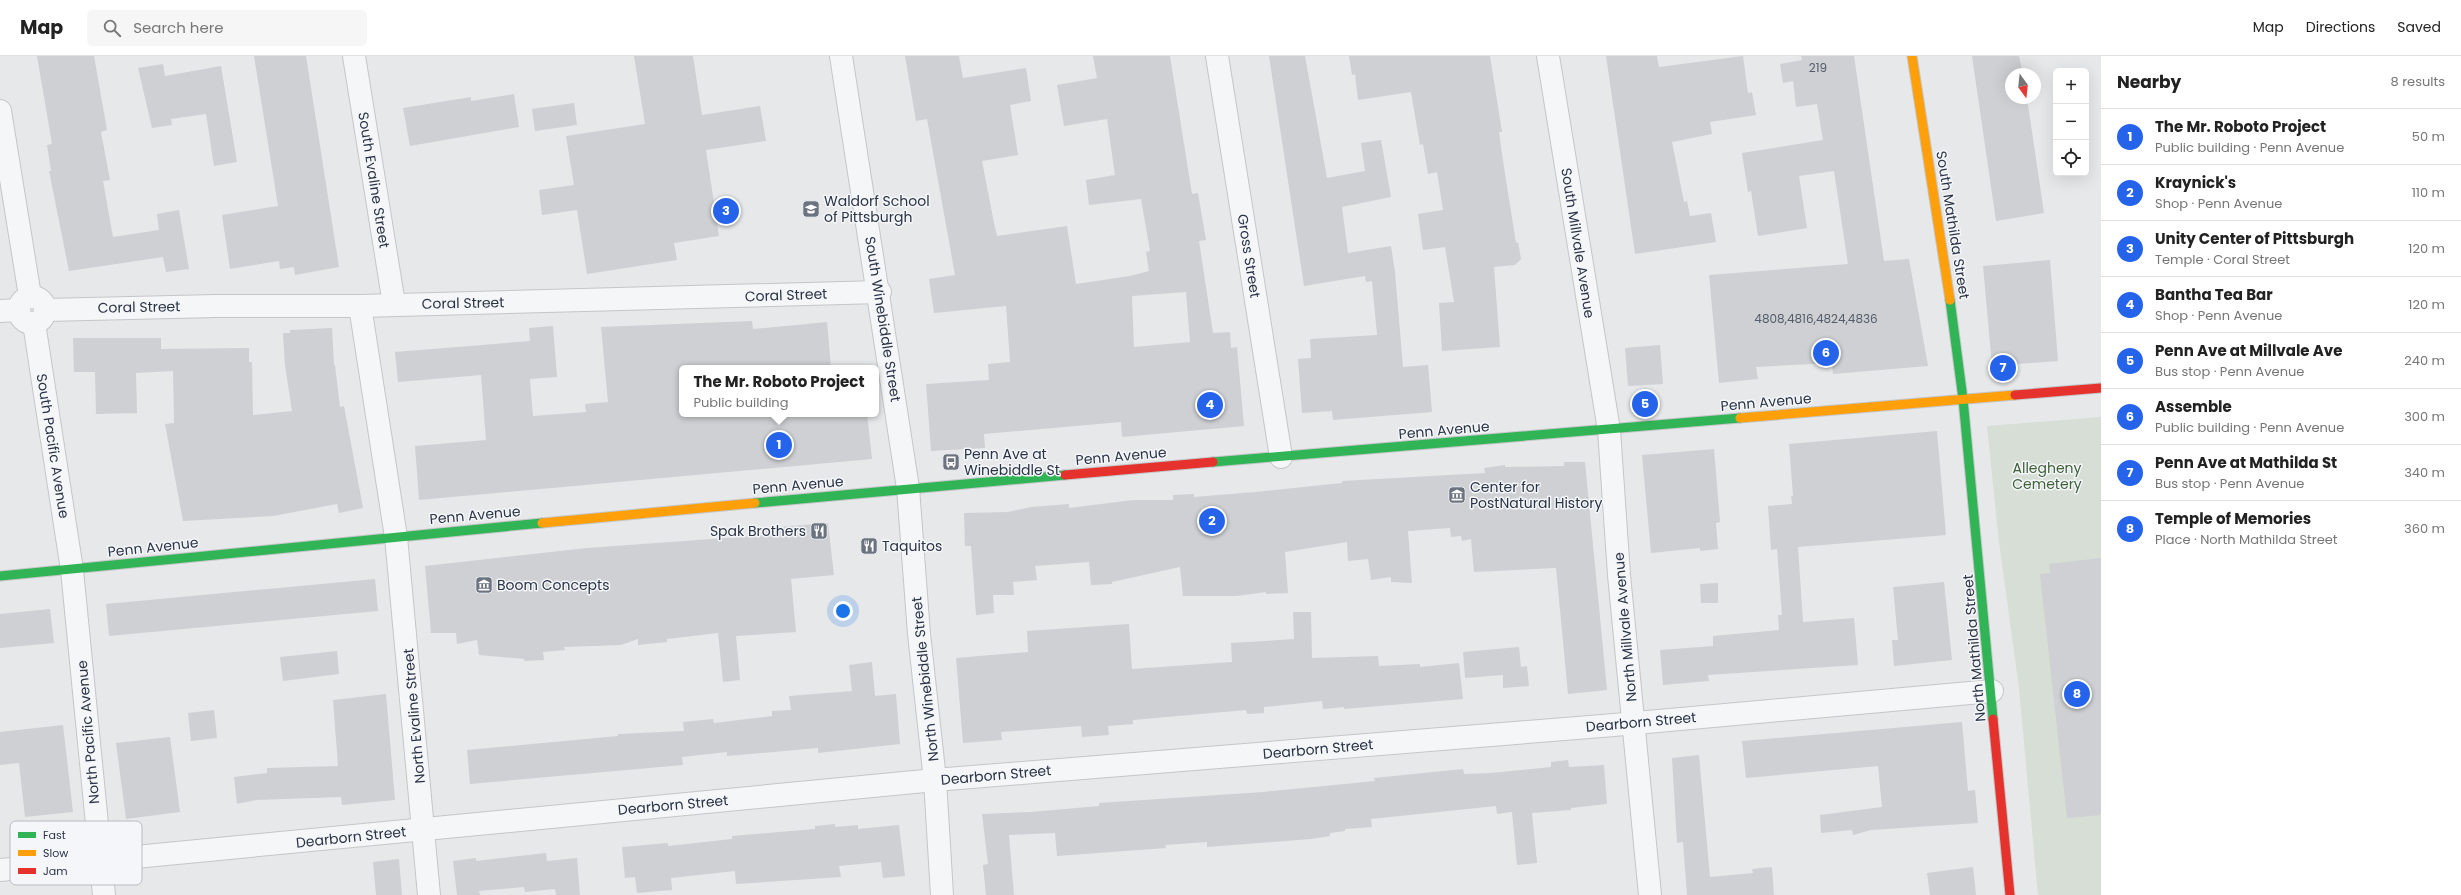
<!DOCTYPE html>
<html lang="en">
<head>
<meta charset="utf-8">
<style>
  :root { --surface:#fff; --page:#f6f6f6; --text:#222; --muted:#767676; --line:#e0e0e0; --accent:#2563eb }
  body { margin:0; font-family:Poppins,sans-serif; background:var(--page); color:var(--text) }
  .controls { position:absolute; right:12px; top:12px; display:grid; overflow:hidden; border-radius:6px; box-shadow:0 4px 16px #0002 }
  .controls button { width:36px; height:36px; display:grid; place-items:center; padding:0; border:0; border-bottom:1px solid var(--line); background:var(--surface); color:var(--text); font:20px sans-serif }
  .compass { position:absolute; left:2005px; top:12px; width:36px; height:36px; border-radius:50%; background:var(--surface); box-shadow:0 4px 16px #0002; rotate:165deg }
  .you { position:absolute; left:843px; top:555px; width:14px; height:14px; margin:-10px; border:3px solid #fff; border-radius:50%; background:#1a73e8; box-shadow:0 0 0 6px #1a73e833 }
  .badge { display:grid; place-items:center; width:26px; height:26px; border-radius:50%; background:var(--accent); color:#fff; font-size:13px; font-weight:700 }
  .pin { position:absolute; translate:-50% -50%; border:2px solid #fff; box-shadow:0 1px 4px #0006 }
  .popup { position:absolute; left:679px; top:309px; width:200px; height:52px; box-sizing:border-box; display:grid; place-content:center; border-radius:6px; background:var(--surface); filter:drop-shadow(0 1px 3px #0005); font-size:13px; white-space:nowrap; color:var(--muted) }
  .popup b { font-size:15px; color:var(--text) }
  .popup::after { content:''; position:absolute; left:50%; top:100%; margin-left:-8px; border:8px solid transparent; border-top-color:var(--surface) }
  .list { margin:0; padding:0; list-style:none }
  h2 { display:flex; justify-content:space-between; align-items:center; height:52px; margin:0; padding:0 16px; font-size:17px }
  h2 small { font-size:13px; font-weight:400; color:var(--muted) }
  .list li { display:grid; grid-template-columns:26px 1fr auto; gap:12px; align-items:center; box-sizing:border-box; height:56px; padding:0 16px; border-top:1px solid var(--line) }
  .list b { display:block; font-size:15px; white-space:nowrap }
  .list p { margin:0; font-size:13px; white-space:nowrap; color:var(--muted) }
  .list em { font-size:13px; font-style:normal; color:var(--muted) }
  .icon { flex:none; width:22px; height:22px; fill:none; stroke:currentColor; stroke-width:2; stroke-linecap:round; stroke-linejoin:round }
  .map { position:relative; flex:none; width:2101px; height:839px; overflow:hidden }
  header { display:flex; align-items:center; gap:24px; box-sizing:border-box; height:56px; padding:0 20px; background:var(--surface); border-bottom:1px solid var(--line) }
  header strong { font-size:19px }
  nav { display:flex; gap:22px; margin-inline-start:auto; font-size:14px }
  .search { width:280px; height:36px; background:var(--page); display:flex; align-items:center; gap:10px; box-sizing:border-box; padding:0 14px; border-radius:6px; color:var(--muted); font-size:15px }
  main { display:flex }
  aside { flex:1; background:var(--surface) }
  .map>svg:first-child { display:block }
</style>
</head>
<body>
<header>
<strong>Map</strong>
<div class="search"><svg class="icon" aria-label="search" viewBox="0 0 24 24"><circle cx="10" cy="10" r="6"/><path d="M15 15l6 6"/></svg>Search here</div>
<nav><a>Map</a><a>Directions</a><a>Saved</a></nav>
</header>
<main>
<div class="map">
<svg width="2101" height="839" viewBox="0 0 2101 839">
  <rect width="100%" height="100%" fill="#e6e8ea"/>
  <polygon fill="#d6ded6" points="2101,361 2101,839 2038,839 2019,632 1999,486 1987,370"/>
  <g fill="#ced0d3" fill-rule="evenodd">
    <polygon points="37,0 94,0 107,74 101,76 110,124 103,125 113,181 159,174 157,158 179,154 189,213 166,216 163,201 69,215 49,115 51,115 47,89 52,88"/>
    <polygon points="254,0 306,0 339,211 295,219 294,211 280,213 279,205 230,213 222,159 278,150"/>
    <polygon points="634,0 693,0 702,59 760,50 766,85 706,94 719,180 674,187 677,204 587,218 577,154 542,159 539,134 574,129 566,80 645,68"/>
    <path d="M905,0H959L963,22L1026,12L1031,45L1010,49L1018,99L982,105L994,167L997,180L1067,170L1076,228L1130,220L1149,215L1146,196L1150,195L1141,143L1089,149L1086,124L1115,119L1107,63L1064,70L1057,29L1097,22L1093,0H1170L1192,138L1198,137L1206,184L1199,185L1213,277L1230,276L1231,292L1237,291L1244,370L1122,381L1121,366L984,378L985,392L931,395L926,328L989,324L988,308L1010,306L1006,250L934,257L929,223L955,219L927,63L916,65ZM1186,236L1190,286L1134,291L1132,240Z"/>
    <polygon points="1269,0 1305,0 1327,122 1365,115 1361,87 1381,84 1391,141 1342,151 1348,197 1391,190 1395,216 1403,311 1428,309 1432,356 1333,364 1332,355 1302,357 1298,303 1311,302 1310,283 1377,279 1372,225 1366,226 1365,220 1304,230"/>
    <polygon points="1349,0 1490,0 1502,76 1499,76 1503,105 1516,187 1518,186 1521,203 1515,209 1494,211 1500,291 1442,295 1439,247 1454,246 1445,191 1423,194 1418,158 1443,154 1437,116 1428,118 1423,88 1420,89 1411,36 1358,44 1355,18 1352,19"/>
    <polygon points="1606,0 1657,0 1659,11 1743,0 1748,37 1752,36 1756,59 1710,66 1712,78 1672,86 1684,146 1687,145 1690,160 1711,157 1716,186 1635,198"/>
    <polygon points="1801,0 1854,0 1884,205 1909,203 1928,310 1833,318 1832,307 1756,311 1758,323 1719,327 1709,219 1848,208 1834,115 1799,120 1807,172 1758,180 1751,135 1748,136 1742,97 1823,84 1817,48 1796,51 1793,25 1783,27 1780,8 1802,4"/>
    <polygon points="1972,0 2019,0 2023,18 2011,18 2011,42 2027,42 2044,157 1996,165"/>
    <polygon points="163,8 165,20 221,10 237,106 214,110 206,58 171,63 172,69 152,72 138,12"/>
    <polygon points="514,38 519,71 410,90 403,52 471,41 471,45"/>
    <polygon points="574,47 577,69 535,75 532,53"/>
    <polygon points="2050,204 2058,305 1992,310 1983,210"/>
    <polygon points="752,265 753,273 827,266 831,312 682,312 682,358 867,358 872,403 419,444 415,390 486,384 481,319 398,326 395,296 530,285 529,272 553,270 557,321 530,323 533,360 586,356 585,348 608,346 601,271"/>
    <polygon points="332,272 334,309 335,309 340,351 344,350 363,452 339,457 337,448 273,460 183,465 165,368 174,367 173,315 136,317 137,357 96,358 95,316 74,316 73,282 161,282 161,293 249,292 249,306 252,306 253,359 292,355 285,309 283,277 290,277 290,274"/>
    <polygon points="1660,289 1663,328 1628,330 1625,292"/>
    <polygon points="1937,375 1946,479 1798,491 1803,566 1854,562 1858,609 1708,619 1709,625 1663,629 1660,594 1713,590 1713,580 1779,574 1778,559 1782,559 1777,493 1771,494 1768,450 1792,448 1791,440 1793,440 1789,388"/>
    <polygon points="1714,393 1720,466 1716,467 1718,493 1700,495 1700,492 1651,497 1642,399"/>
    <polygon points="1564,406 1585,406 1607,634 1568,638 1556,512 1474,516 1471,483 1462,485 1461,480 1451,481 1450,472 1408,475 1412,527 1391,526 1391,521 1371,524 1368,503 1348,505 1347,486 1285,496 1288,537 1266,538 1266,536 1237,540 1183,540 1180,511 1112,526 1112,528 1091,529 1089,506 1035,510 1037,524 1013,526 1014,539 993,539 994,557 976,559 971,490 965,490 964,457 1008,456 1031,451 1069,448 1069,452 1133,444 1173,444 1173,439 1194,438 1194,441 1255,436 1342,427 1342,425 1485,417 1484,412 1505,409 1505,411 1564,410"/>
    <polygon points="828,467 834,519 791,523 796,576 736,580 740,624 723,626 718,577 667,583 667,586 638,589 638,583 621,589 564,591 565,594 543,596 544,604 524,605 524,603 479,599 477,584 457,588 456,577 431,577 425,510 587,492 766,479 766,472"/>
    <polygon points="2101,502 2101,759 2067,762 2040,518 2050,517 2049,508"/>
    <polygon points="375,523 378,555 109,580 106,548"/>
    <polygon points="1944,526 1952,604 1894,610 1892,584 1898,584 1893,531"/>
    <polygon points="1718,527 1718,547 1701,547 1700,528"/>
    <polygon points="50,553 54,587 0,592 0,558"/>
    <polygon points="1293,556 1311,556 1312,602 1378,600 1379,610 1420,608 1420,611 1459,607 1463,643 1344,653 1344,651 1323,653 1322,645 1264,651 1264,657 1247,658 1246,654 1133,664 1133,668 1108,670 1109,679 1082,681 1081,670 1001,676 1002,684 963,687 956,602 1028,596 1027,575 1129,568 1132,613 1232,606 1231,587 1294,583"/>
    <polygon points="1519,591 1521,611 1527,610 1529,630 1503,632 1503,619 1465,622 1463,596"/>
    <polygon points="337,595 339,618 283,625 280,601"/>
    <polygon points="872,606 875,640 896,638 900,688 818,697 818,692 727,700 727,696 682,701 683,709 470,728 467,694 618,680 618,678 684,675 683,666 713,663 714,667 772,660 772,655 791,654 789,640 852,635 849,609"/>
    <polygon points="386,638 395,744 342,749 341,741 256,744 237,748 234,721 267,717 267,712 338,710 333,644"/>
    <polygon points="214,654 217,682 191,685 188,657"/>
    <polygon points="1962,666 1968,735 1975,734 1978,767 1871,774 1853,779 1852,774 1821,777 1820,759 1882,751 1878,710 1746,722 1742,685"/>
    <polygon points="63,669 73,756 25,761 19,707 0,709 0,676"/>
    <polygon points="170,681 180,756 126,763 116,687"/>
    <polygon points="1699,699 1710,821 1753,817 1752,813 1772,811 1774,839 1687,839 1683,786 1677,787 1672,702"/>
    <polygon points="1568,704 1569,711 1604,709 1607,748 1571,752 1571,754 1532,757 1537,807 1517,809 1512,756 1497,758 1496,750 1371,763 1372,771 1345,773 1345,775 1330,777 1330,780 1311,783 1207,791 1207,786 1165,789 1166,792 1057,800 1055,777 1009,779 1014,839 986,839 983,809 988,808 982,758 1031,756 1099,750 1099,747 1263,736 1375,725 1374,722 1463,713 1464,718 1491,717 1551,711 1551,706"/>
    <polygon points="835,768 835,771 858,769 858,773 899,769 905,820 883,822 881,806 839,810 841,821 736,828 735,815 671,822 672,834 637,837 635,821 625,822 622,791 668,787 668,790 732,783 732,780 815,773 815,770"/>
    <polygon points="546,797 547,805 577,802 580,839 556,839 555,833 525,836 524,831 479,835 480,839 457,839 453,805 476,802 476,805"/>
    <polygon points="399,803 402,839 376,839 373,806"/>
    <polygon points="1973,811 1976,839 1930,839 1927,817"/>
  </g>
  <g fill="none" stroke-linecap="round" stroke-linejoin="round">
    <defs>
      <g id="street">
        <polyline points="354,0 394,248"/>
        <polyline points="841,0 908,432 919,578 935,724 942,839"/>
        <polyline points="1217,0 1281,401"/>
        <polyline points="1548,0 1609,374 1619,519 1650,839"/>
        <polyline points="0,55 30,240"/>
        <circle cx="32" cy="254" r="13"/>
        <polyline points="360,250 396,481 429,839"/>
        <polyline points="45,254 216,250 360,250 880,236"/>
        <polyline points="0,255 19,254"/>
        <polyline points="34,267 72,514 104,839"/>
        <polyline points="0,814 935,724 1614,669 1992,635"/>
      </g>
      <g id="fast">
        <polyline points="1950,244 1963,343 1993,663"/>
        <polyline points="1213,406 1740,362"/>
        <polyline points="755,447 1065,419"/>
        <polyline points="0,520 542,467"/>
      </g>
      <g id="slow">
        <polyline points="1912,0 1950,244"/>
        <polyline points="1740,362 2015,339"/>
        <polyline points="542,467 755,447"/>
      </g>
      <g id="jam">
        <polyline points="2015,339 2101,332"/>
        <polyline points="1065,419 1213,406"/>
        <polyline points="1993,663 2010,839"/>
      </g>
    </defs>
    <use href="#street" stroke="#c4c6c8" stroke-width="24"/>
    <use href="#fast" stroke="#c4c6c8" stroke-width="11"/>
    <use href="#slow" stroke="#c4c6c8" stroke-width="11"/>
    <use href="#jam" stroke="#c4c6c8" stroke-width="11"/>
    <use href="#street" stroke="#f5f6f7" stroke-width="22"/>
    <use href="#fast" stroke="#30b455" stroke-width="9"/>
    <use href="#slow" stroke="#ff9f0a" stroke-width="9"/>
    <use href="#jam" stroke="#e5322d" stroke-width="9"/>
  </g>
  <defs>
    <symbol id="school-square" viewBox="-11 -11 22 22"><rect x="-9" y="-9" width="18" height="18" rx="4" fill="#6c737f" stroke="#f4f6f9"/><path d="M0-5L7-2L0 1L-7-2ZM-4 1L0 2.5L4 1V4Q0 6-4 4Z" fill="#fff"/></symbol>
    <symbol id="bus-square" viewBox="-11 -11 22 22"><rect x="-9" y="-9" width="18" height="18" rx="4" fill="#6c737f" stroke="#f4f6f9"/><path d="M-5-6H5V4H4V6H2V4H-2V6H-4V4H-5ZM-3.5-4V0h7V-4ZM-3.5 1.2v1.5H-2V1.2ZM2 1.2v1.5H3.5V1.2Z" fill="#fff"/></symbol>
    <symbol id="museum-square" viewBox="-11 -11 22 22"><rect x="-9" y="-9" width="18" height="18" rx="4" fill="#6c737f" stroke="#f4f6f9"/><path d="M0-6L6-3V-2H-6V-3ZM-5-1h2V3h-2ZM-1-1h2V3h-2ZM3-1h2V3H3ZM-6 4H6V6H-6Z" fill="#fff"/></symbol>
    <symbol id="restaurant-square" viewBox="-11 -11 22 22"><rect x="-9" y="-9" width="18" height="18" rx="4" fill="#6c737f" stroke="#f4f6f9"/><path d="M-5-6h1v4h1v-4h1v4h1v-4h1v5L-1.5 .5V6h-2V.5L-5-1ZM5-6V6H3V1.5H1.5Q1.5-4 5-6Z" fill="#fff"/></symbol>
  </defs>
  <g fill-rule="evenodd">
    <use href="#school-square" x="801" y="143" width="20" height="20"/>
    <use href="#bus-square" x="941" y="396" width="20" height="20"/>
    <use href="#museum-square" x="1447" y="429" width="20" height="20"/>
    <use href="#restaurant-square" x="809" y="465" width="20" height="20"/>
    <use href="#restaurant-square" x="859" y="480" width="20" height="20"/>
    <use href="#museum-square" x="474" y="519" width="20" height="20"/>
  </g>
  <g text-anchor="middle" stroke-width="3" stroke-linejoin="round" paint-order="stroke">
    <g font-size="12" fill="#545c69">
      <text x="1818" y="16">219</text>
      <text x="1816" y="267">4808,4816,4824,4836</text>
    </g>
    <g font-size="14" fill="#2b3445" stroke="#f4f6f9">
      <text transform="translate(374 124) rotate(81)" y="5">South Evaline Street</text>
      <text transform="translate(1953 169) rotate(81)" y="5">South Mathilda Street</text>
      <text transform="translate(1578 187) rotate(81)" y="5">South Millvale Avenue</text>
      <text transform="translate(1249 200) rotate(81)" y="5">Gross Street</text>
      <text transform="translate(786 239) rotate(-2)" y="5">Coral Street</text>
      <text transform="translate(463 247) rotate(-1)" y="5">Coral Street</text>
      <text transform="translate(139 251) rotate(-1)" y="5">Coral Street</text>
      <text transform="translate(883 263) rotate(81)" y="5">South Winebiddle Street</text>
      <text transform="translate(1766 346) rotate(-5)" y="5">Penn Avenue</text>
      <text transform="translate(1444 374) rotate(-5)" y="5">Penn Avenue</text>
      <text transform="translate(53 390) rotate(81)" y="5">South Pacific Avenue</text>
      <text transform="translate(1121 400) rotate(-5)" y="5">Penn Avenue</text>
      <text transform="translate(798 429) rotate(-5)" y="5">Penn Avenue</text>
      <text transform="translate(475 459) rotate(-5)" y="5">Penn Avenue</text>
      <text transform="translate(153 491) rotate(-6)" y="5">Penn Avenue</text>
      <text transform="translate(1625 571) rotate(-95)" y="5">North Millvale Avenue</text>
      <text transform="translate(1974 592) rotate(-95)" y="5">North Mathilda Street</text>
      <text transform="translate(925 623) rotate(-96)" y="5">North Winebiddle Street</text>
      <text transform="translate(414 660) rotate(-95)" y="5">North Evaline Street</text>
      <text transform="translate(1641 666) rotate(-5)" y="5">Dearborn Street</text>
      <text transform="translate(88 676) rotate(-95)" y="5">North Pacific Avenue</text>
      <text transform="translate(1318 693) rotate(-5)" y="5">Dearborn Street</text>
      <text transform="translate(996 719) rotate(-5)" y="5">Dearborn Street</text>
      <text transform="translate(673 749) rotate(-5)" y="5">Dearborn Street</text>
      <text transform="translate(351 781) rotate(-6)" y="5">Dearborn Street</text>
    </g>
    <g font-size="14" fill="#2b3445" stroke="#f4f6f9" text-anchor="start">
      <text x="824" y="150">Waldorf School<tspan x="824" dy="16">of Pittsburgh</tspan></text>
      <text x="964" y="403">Penn Ave at<tspan x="964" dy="16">Winebiddle St</tspan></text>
      <text x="1470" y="436">Center for<tspan x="1470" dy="16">PostNatural History</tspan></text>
      <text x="806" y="480" text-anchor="end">Spak Brothers</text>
      <text x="882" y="495">Taquitos</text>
      <text x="497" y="534">Boom Concepts</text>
    </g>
    <g font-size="14" fill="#3f6138" stroke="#f4f6f9">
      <text x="2047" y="417">Allegheny<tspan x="2047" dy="16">Cemetery</tspan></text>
    </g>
  </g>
  <rect x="10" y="765" width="132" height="64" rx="6" fill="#f4f6f9" stroke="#b8bcc3" stroke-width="1"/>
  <rect x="18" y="776" width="18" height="6" fill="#30b455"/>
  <rect x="18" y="794" width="18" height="6" fill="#ff9f0a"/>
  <rect x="18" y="812" width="18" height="6" fill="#e5322d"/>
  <g font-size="11" fill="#2b3445">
    <text x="43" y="783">Fast</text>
    <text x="43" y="801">Slow</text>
    <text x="43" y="819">Jam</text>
  </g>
</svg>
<div class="controls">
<button>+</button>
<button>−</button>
<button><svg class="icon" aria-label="locate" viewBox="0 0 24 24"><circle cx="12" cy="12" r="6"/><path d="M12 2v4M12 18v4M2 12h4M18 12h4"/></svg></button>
</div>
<svg class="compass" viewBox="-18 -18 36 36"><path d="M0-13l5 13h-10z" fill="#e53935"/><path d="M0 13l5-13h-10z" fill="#767676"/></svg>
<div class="you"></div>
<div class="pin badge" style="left:779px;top:389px">1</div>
<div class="popup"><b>The Mr. Roboto Project</b>Public building</div>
<div class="pin badge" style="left:1212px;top:465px">2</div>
<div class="pin badge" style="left:726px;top:155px">3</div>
<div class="pin badge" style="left:1210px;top:349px">4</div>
<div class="pin badge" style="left:1645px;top:348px">5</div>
<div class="pin badge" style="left:1826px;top:297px">6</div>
<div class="pin badge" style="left:2003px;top:312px">7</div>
<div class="pin badge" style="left:2077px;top:638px">8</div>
</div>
<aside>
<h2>Nearby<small>8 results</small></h2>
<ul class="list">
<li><span class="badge">1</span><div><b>The Mr. Roboto Project</b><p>Public building · Penn Avenue</p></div><em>50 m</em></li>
<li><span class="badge">2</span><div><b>Kraynick's</b><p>Shop · Penn Avenue</p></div><em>110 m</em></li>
<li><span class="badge">3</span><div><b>Unity Center of Pittsburgh</b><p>Temple · Coral Street</p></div><em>120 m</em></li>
<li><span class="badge">4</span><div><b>Bantha Tea Bar</b><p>Shop · Penn Avenue</p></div><em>120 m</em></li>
<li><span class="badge">5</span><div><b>Penn Ave at Millvale Ave</b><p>Bus stop · Penn Avenue</p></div><em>240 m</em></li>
<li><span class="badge">6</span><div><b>Assemble</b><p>Public building · Penn Avenue</p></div><em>300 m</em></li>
<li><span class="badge">7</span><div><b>Penn Ave at Mathilda St</b><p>Bus stop · Penn Avenue</p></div><em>340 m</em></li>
<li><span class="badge">8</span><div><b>Temple of Memories</b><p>Place · North Mathilda Street</p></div><em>360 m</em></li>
</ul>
</aside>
</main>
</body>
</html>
